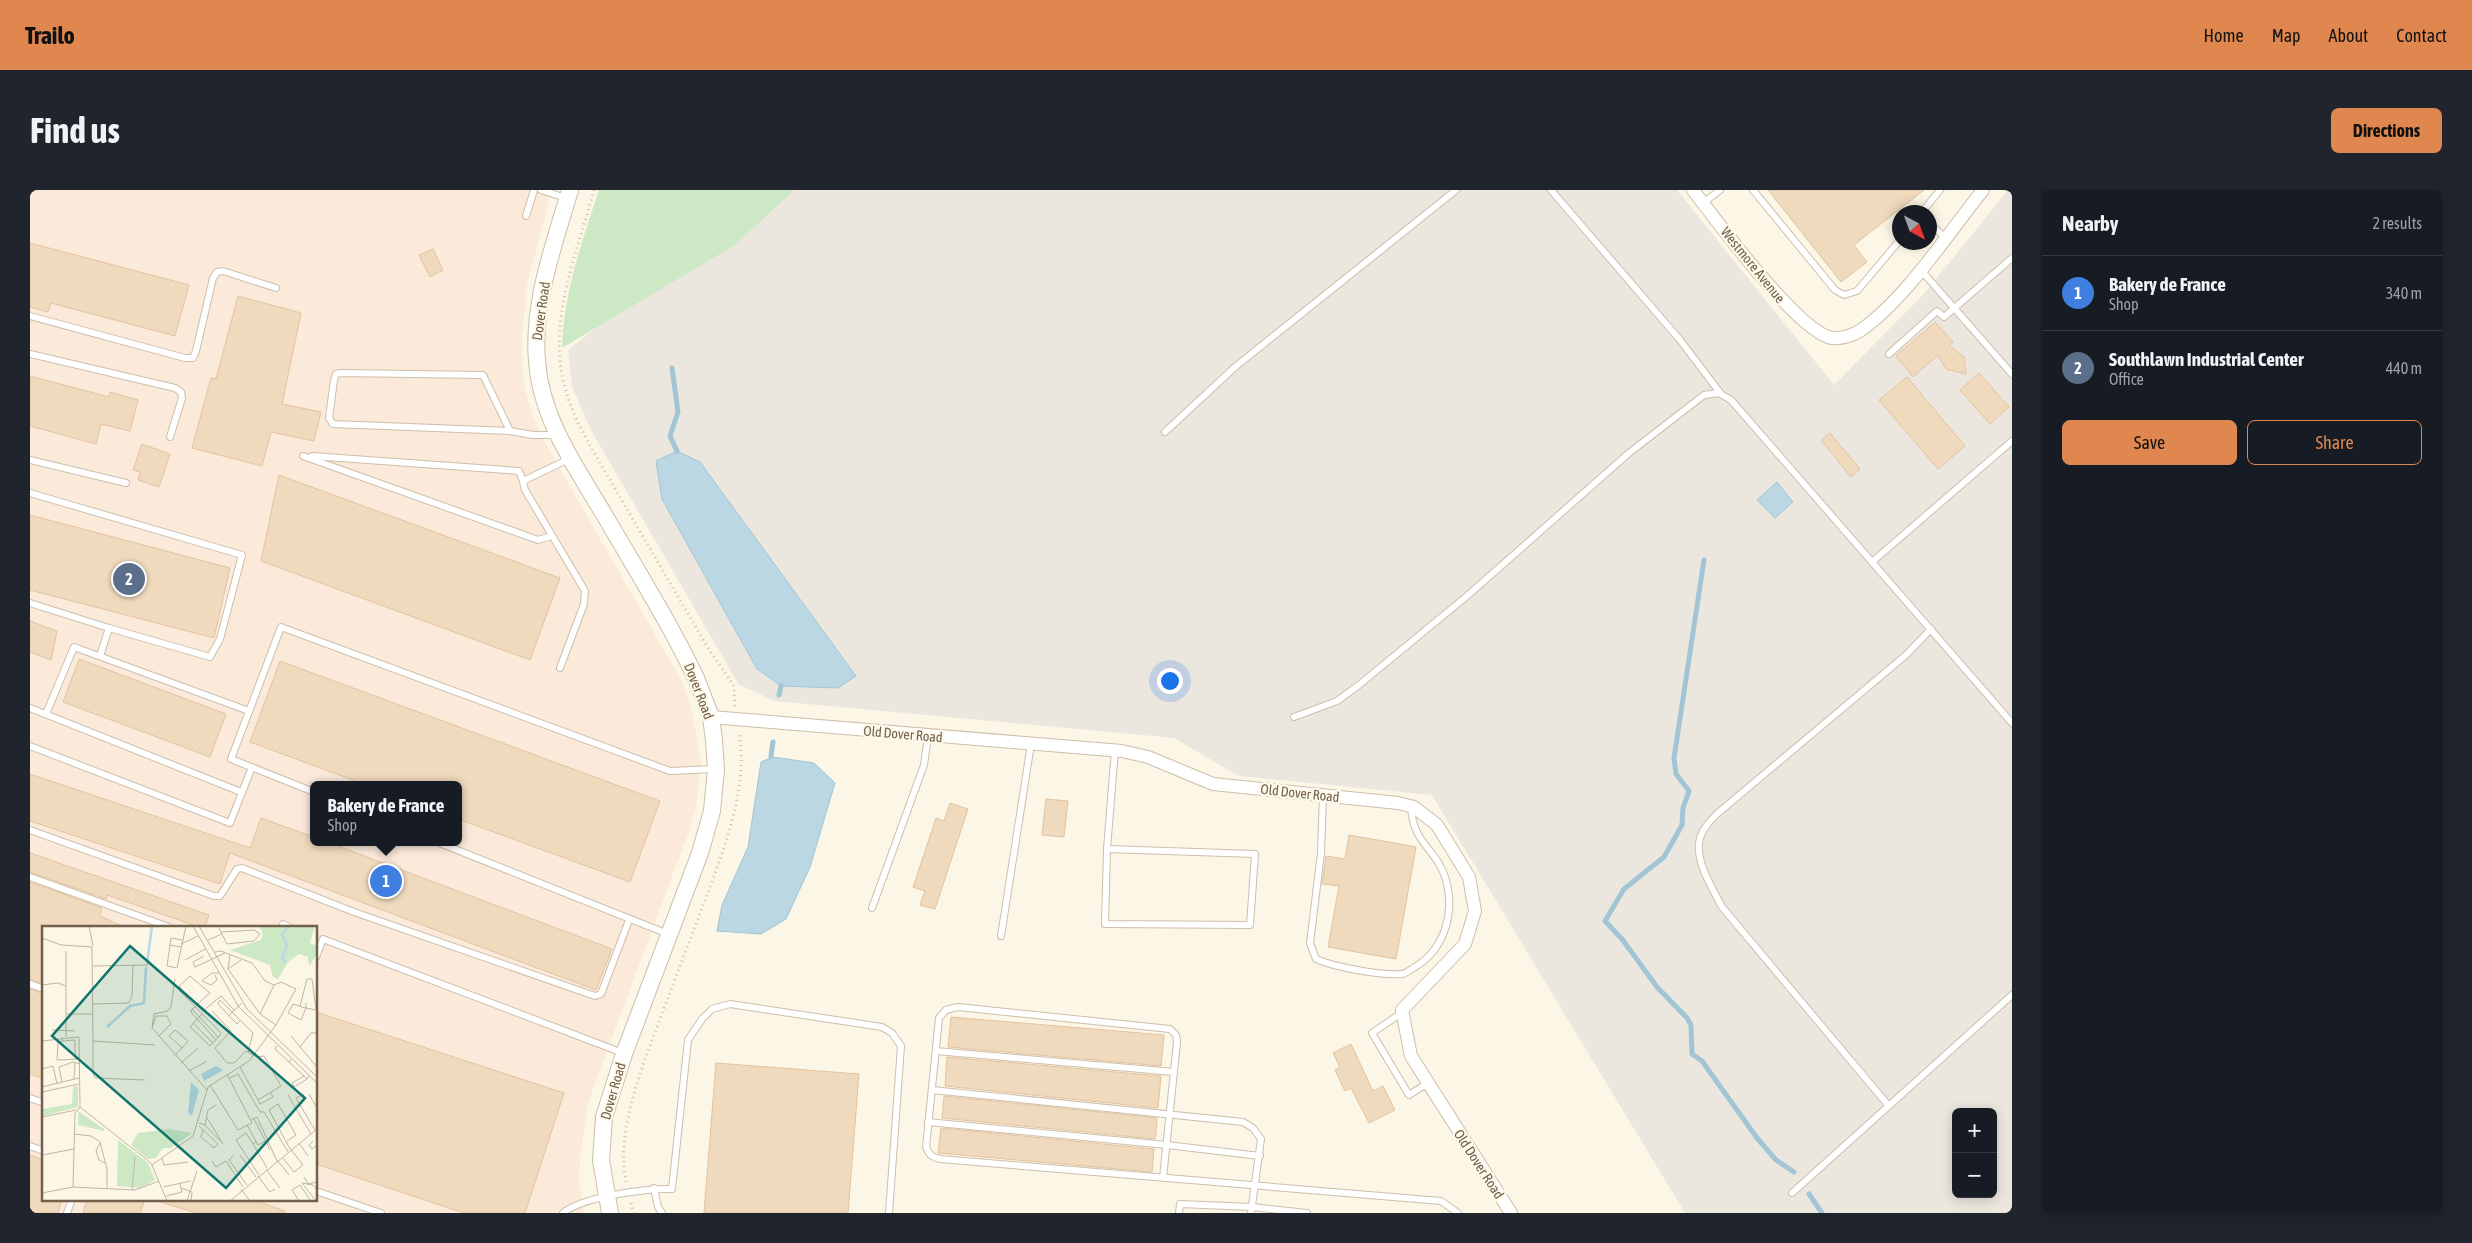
<!DOCTYPE html>
<html lang="en">
<head>
<meta charset="utf-8">
<style>
  :root { --surface:#171b24; --page:#20242c; --text:#f1f3f6; --muted:#9ea1a6; --line:#363941; --accent:#e08750 }
  body { margin:0; font-family:"Asap Condensed",sans-serif; background:var(--page); color:var(--text) }
  .controls { position:absolute; right:15px; bottom:15px; display:grid; overflow:hidden; border-radius:8px; box-shadow:0 2px 12px #0003 }
  .controls button { width:45px; height:45px; display:grid; place-items:center; padding:0; border:0; border-bottom:1px solid var(--line); background:var(--surface); color:var(--text); font:25px sans-serif }
  .compass { position:absolute; left:1862px; top:15px; width:45px; height:45px; border-radius:50%; background:var(--surface); box-shadow:0 2px 12px #0003; rotate:139deg }
  .you { position:absolute; left:1139px; top:490px; width:18px; height:18px; margin:-12px; border:4px solid #fff; border-radius:50%; background:#1a73e8; box-shadow:0 0 0 8px #1a73e833 }
  .badge { display:grid; place-items:center; width:32px; height:32px; border-radius:50%; background:var(--accent); color:#fff; font-size:16px; font-weight:700 }
  .pin { position:absolute; translate:-50% -50%; border:2px solid #fff; box-shadow:0 1px 5px #0006 }
  .popup { position:absolute; left:280px; top:591px; width:152px; height:65px; box-sizing:border-box; display:grid; place-content:center; border-radius:8px; background:var(--surface); filter:drop-shadow(0 1px 4px #0005); font-size:16px; white-space:nowrap; color:var(--muted) }
  .popup b { font-size:19px; color:var(--text) }
  .popup::after { content:''; position:absolute; left:50%; top:100%; margin-left:-10px; border:10px solid transparent; border-top-color:var(--surface) }
  .list { margin:0; padding:0; list-style:none }
  h2 { display:flex; justify-content:space-between; align-items:center; height:65px; margin:0; padding:0 20px; font-size:21px }
  h2 small { font-size:16px; font-weight:400; color:var(--muted) }
  .list li { display:grid; grid-template-columns:32px 1fr auto; gap:15px; align-items:center; box-sizing:border-box; height:75px; padding:0 20px; border-top:1px solid var(--line) }
  .list b { display:block; font-size:19px; white-space:nowrap }
  .list p { margin:0; font-size:16px; white-space:nowrap; color:var(--muted) }
  .list em { font-size:16px; font-style:normal; color:var(--muted) }
  .actions { display:flex; gap:10px; padding:15px 20px }
  .actions a { flex:1; padding:11px 0; border:1px solid var(--accent); border-radius:8px; text-align:center; font-size:18px; color:var(--accent) }
  .actions .main { background:var(--accent); color:#111 }
  .map { position:relative; flex:none; width:1982px; height:1023px; overflow:hidden; border-radius:8px }
  header { display:flex; align-items:center; gap:30px; box-sizing:border-box; height:70px; padding:0 25px; background:var(--accent); color:#111 }
  header strong { font-size:24px }
  nav { display:flex; gap:28px; margin-inline-start:auto; font-size:18px }
  .intro { display:flex; align-items:center; justify-content:space-between; box-sizing:border-box; height:120px; padding:0 30px }
  h1 { margin:0; font-size:35px }
  .button { padding:12px 22px; border-radius:8px; background:var(--accent); color:#111; font-size:18px; font-weight:700 }
  main { display:flex; gap:30px; padding:0 30px }
  aside { flex:1; background:var(--surface); border-radius:8px; box-shadow:0 2px 12px #0003 }
  .map>svg:first-child { display:block }
</style>
</head>
<body>
<header>
<strong>Trailo</strong>
<nav><a>Home</a><a>Map</a><a>About</a><a>Contact</a></nav>
</header>
<div class="intro"><h1>Find us</h1><a class="button">Directions</a></div>
<main>
<div class="map">
<svg width="1982" height="1023" viewBox="0 0 1982 1023">
  <rect width="100%" height="100%" fill="#fbf6e5"/>
  <path fill="#fbe9da" fill-rule="evenodd" d="M0,0H522L497,94L491,159L494,196L504,230L519,260L651,490L661,517L671,572L666,617L659,641L558,912L550,968L549,991L554,1023H0ZM284,595H428V652H284ZM14,737H286V1009H14Z"/>
  <path fill="#ebe7df" fill-rule="evenodd" d="M735,0H1647L1804,195L1893,105L1978,0H1982V1023H1655L1402,605L1209,586L1144,548L745,511L709,495L561,240L542,197L538,160ZM1926,922H1963V1004H1926Z"/>
  <path fill="#cde8c4" d="M569,0H764L705,55L532,158C533,105 552,51 569,0Z"/>
  <g fill="#bbd7e4" stroke="#a1c5d5">
    <polygon points="647,261 670,272 826,486 808,498 751,496 727,479 632,309 626,271"/>
    <polygon points="1747,292 1763,312 1745,328 1727,310"/>
    <polygon points="743,567 784,573 805,593 780,677 756,729 731,744 687,741 692,715 718,657 731,572"/>
  </g>
  <g fill="none" stroke-linecap="round" stroke-linejoin="round">
    <g stroke="#a1c5d5" stroke-width="5">
      <polyline points="642,178 648,222 640,246 647,261"/>
      <polyline points="1674,370 1644,568 1646,584 1659,601 1653,618 1652,635 1634,667 1594,699 1575,731 1592,749 1627,797 1657,828 1661,835 1662,864 1672,871 1727,948 1746,970 1764,982"/>
      <polyline points="749,505 751,496"/>
      <polyline points="741,566 743,552"/>
      <polyline points="1779,1004 1792,1023"/>
    </g>
  </g>
  <g fill="#f0dabe" stroke="#e2c39f">
    <polygon points="1738,0 1894,0 1824,55 1837,72 1811,92"/>
    <polygon points="0,53 159,95 145,146 21,113 18,122 0,117"/>
    <polygon points="403,59 413,80 400,87 389,65"/>
    <polygon points="208,106 271,123 252,214 291,222 284,251 241,242 232,276 162,258 181,188 186,189"/>
    <polygon points="1905,132 1923,152 1919,155 1934,167 1936,184 1916,179 1908,165 1883,187 1866,166"/>
    <polygon points="1949,183 1979,217 1960,234 1930,200"/>
    <polygon points="0,186 79,207 80,202 108,210 100,241 71,234 66,254 0,236"/>
    <polygon points="1877,187 1935,256 1908,279 1849,210"/>
    <polygon points="1800,243 1830,279 1821,287 1791,250"/>
    <polygon points="112,254 140,264 129,297 108,290 110,282 103,280"/>
    <polygon points="249,285 530,388 500,470 231,371"/>
    <polygon points="0,325 200,378 184,448 0,400"/>
    <polygon points="0,431 27,441 21,470 0,462"/>
    <polygon points="49,469 196,524 180,567 33,512"/>
    <polygon points="250,471 630,611 600,692 428,629 428,595 336,595 220,552"/>
    <polygon points="0,584 220,658 231,628 284,647 284,652 297,652 582,759 566,800 200,663 190,694 0,631"/>
    <polygon points="1016,609 1038,611 1034,647 1012,645"/>
    <polygon points="920,613 938,619 905,719 890,715 895,701 883,697 906,628 914,631"/>
    <polygon points="1319,645 1386,657 1366,769 1298,757 1309,696 1292,694 1296,666 1315,669"/>
    <polygon points="0,663 179,725 175,737 169,737 77,705 76,709 0,682"/>
    <polygon points="0,692 72,718 70,726 94,737 14,737 14,794 0,789"/>
    <polygon points="0,799 14,804 14,889 0,884"/>
    <polygon points="286,822 534,903 495,1023 434,1023 286,974"/>
    <polygon points="921,827 1134,845 1131,876 918,857"/>
    <polygon points="1321,854 1343,901 1353,896 1365,920 1339,933 1321,898 1315,901 1305,880 1310,877 1303,863"/>
    <polygon points="917,867 1131,886 1128,918 915,896"/>
    <polygon points="686,873 829,884 818,1023 674,1023"/>
    <polygon points="914,906 1127,928 1126,944 1125,949 912,928"/>
    <polygon points="911,938 1124,959 1122,982 908,963"/>
    <polygon points="0,965 14,970 14,1009 32,1009 28,1023 0,1023"/>
    <polygon points="57,1009 115,1009 110,1023 53,1023"/>
    <polygon points="132,1009 221,1009 255,1021 255,1023 166,1023 131,1012"/>
  </g>
  <g fill="none" stroke-linecap="round" stroke-linejoin="round">
    <defs>
      <g id="service">
        <polyline points="511,0 536,8"/>
        <polyline points="1521,0 1650,150 1691,204"/>
        <polyline points="1723,0 1805,100 1814,105 1827,101 1870,50"/>
        <polyline points="1673,13 1690,0"/>
        <polyline points="1892,22 1910,0"/>
        <polyline points="496,26 504,0"/>
        <polyline points="1900,33 1915,48"/>
        <polyline points="1890,79 1982,184"/>
        <polyline points="0,126 155,168 163,168 166,161 183,88 187,82 193,81 246,98"/>
        <polyline points="0,164 145,198 151,202 152,208 140,247"/>
        <polyline points="1859,164 1907,121 1914,127 1982,68"/>
        <polyline points="480,241 453,185 310,183 306,184 304,190 299,228 303,234 480,241 503,245 527,245"/>
        <polyline points="1135,242 1205,177 1426,0"/>
        <polyline points="273,266 508,350 522,346"/>
        <polyline points="282,266 489,281 493,291"/>
        <polyline points="0,270 96,293"/>
        <polyline points="0,303 212,365 190,449 180,467 79,438 70,466"/>
        <polyline points="1842,372 1982,251"/>
        <polyline points="0,413 79,438"/>
        <polyline points="530,478 554,414 555,401 495,300 493,291 539,269"/>
        <polyline points="0,518 211,602"/>
        <polyline points="16,524 44,457 219,521"/>
        <polyline points="1264,527 1307,511 1329,495 1437,406 1599,263 1674,205 1689,203 1701,210 1982,533"/>
        <polyline points="0,556 200,633 222,577"/>
        <polyline points="284,602 201,569 251,437 640,581 684,579"/>
        <path d="M1293,605L1291,663L1280,753L1286,769C1304,777 1352,786 1372,784C1377,783 1381,779 1385,777C1415,759 1425,722 1416,690C1407,658 1382,654 1381,616"/>
        <polyline points="0,640 184,706 190,706 207,679 212,678 324,722 565,806 571,804 599,730"/>
        <polyline points="407,652 638,744"/>
        <polyline points="1077,659 1225,664 1220,735 1075,734 1077,659 1085,560"/>
        <polyline points="0,687 139,737"/>
        <polyline points="842,718 894,575 898,546"/>
        <polyline points="252,737 253,734 259,737"/>
        <polyline points="971,746 1001,554"/>
        <polyline points="286,767 293,749 593,863"/>
        <polyline points="0,794 14,799"/>
        <polyline points="1373,822 1342,843 1379,905 1398,893"/>
        <polyline points="906,861 1144,882"/>
        <polyline points="902,900 1213,932 1223,938 1231,949 1221,1023"/>
        <polyline points="0,908 14,913"/>
        <path d="M1858,915L1692,717C1682,697 1664,671 1670,648C1673,638 1681,630 1688,623L1876,465L1901,439"/>
        <polyline points="898,932 1137,955 1230,966"/>
        <polyline points="0,956 14,961"/>
        <path d="M1133,988L1147,852L1146,845L1140,839L928,817L916,820L909,828L896,957C899,965 902,967 910,969L1411,1011L1428,1023"/>
        <polyline points="624,998 628,1017 632,1023"/>
        <polyline points="286,1001 351,1023"/>
        <polyline points="1762,1003 1982,805"/>
        <polyline points="37,1023 42,1009"/>
        <path d="M533,1023C552,1007 616,998 642,999L658,850L672,829L682,819L700,814L852,837L862,843L871,856L859,1023"/>
        <polyline points="1149,1023 1150,1014 1222,1017 1277,1023"/>
      </g>
      <g id="minor">
        <path d="M1663,0C1687,31 1768,142 1802,148C1812,149 1824,145 1831,140C1875,110 1919,42 1953,0"/>
        <polyline points="681,527 1092,561 1118,567 1183,594 1368,613 1384,617 1407,635 1439,687 1445,721 1435,754 1372,820 1381,866 1481,1023"/>
      </g>
      <path id="tertiary" d="M540,0C524,55 502,113 507,171C511,229 546,277 575,326C606,379 639,432 666,488L681,527L684,550L686,579L682,621L670,663L594,864L574,927L571,970L580,1023"/>
    </defs>
    <use href="#service" stroke="#cdbfac" stroke-width="8"/>
    <use href="#minor" stroke="#cdbfac" stroke-width="14"/>
    <use href="#tertiary" stroke="#cdbfac" stroke-width="18"/>
    <g stroke="#d4bda1" stroke-width="3" stroke-dasharray="1 4" stroke-linecap="butt">
      <path d="M564,0C548,60 519,126 533,190C539,217 552,242 566,266L678,458L704,496L705,517"/>
      <path d="M596,992C587,948 606,894 621,853C637,811 652,770 668,729C688,674 720,602 709,543"/>
      <polyline points="601,1013 604,1023"/>
    </g>
    <use href="#service" stroke="#fff" stroke-width="6"/>
    <use href="#minor" stroke="#fff" stroke-width="12"/>
    <use href="#tertiary" stroke="#fff" stroke-width="16"/>
  </g>
  <g text-anchor="middle" stroke-width="4.5" stroke-linejoin="round" paint-order="stroke">
    <g font-size="14" fill="#73604b" stroke="#fefaeb">
      <text transform="translate(1723 75) rotate(51)" y="5">Westmore Avenue</text>
      <text transform="translate(511 121) rotate(-82)" y="5">Dover Road</text>
      <text transform="translate(669 501) rotate(69)" y="5">Dover Road</text>
      <text transform="translate(873 544) rotate(5)" y="5">Old Dover Road</text>
      <text transform="translate(1270 603) rotate(6)" y="5">Old Dover Road</text>
      <text transform="translate(583 901) rotate(-74)" y="5">Dover Road</text>
      <text transform="translate(1449 974) rotate(57)" y="5">Old Dover Road</text>
    </g>
  </g>
  <g transform="translate(12 736)">
    <rect width="275" height="275" fill="#fbf6e5"/>
    <path d="M217,0H273L268,17L275,20V28L267,40L266,31L257,28L246,36L236,53L231,51L228,39L188,24L219,14L221,8ZM36,160V181L0,190V183L30,178L31,161ZM36,185L62,203V205L36,199ZM127,203L150,207L129,222H121L114,232L106,233L89,219L96,207ZM76,214L106,237L113,254L98,262L75,260Z" fill="#cde8c4"/>
    <path d="M174,140L181,144L162,155L159,148ZM149,156L157,164L150,190L146,187Z" fill="#bbd7e4"/>
    <path fill="none" stroke="#bbd7e4" stroke-width="2.5" d="M244,36L240,32L245,19L240,8L247,0M105,38L110,0M65,101L88,80L102,77L104,41"/>
    <path fill="none" stroke="#c1b6a2" stroke-width="1" d="M47,0L51,20M151,0L196,80L275,157M157,0L205,83L275,151M176,0L185,18L212,15L218,8L212,4L179,6M0,12L19,19L50,21L51,115L113,119M166,14L180,8M139,18L156,10M128,19L125,40L135,42L144,0M139,21L128,19L129,12L140,14M24,25V111M173,26L179,25L210,37L223,55L232,59M188,29L186,43L218,88M162,30L151,36L153,41L183,27M143,34L163,23M51,40L106,39M186,43L199,34M173,49L175,54L169,59L160,55L170,47H177M133,53L129,80L126,85L112,88L110,102L165,164M0,59L16,57L24,60M137,60L138,65L179,107V108L168,120L148,101L160,88M178,74L211,107L206,126M178,74L176,78L195,98L198,95M264,77V82L259,94L246,87L251,78L260,81L264,82L275,84M51,78L87,77L90,70L91,39M258,80L265,53H270L274,83M150,83L176,111M170,85L189,105L173,122L185,137H192L204,125L215,131L222,130L239,160L216,174L198,141M24,88H50M187,89L200,77M151,97L171,117M110,102L114,90H125L129,98L117,110M10,104L33,105M249,110L275,141M20,111V115L16,116L15,134L38,133M174,114L149,86L150,83L153,81L160,74L168,67L148,50L137,60L155,79L161,85L179,70L192,84M0,115L37,111L38,181L109,237L125,275M20,115L33,114V133M51,115V148L53,152L103,154M235,120L233,123L247,136L249,133M258,121L269,107H275M132,130L140,122L146,115L133,104L127,110L140,122M247,136L262,150M139,137L156,122M0,143L11,140L15,158M147,145L165,135M37,152L20,156L17,141L31,136L38,138M188,152L196,148L218,186H222L246,226M32,153L33,137M265,153L262,150L250,157L252,161L265,153L267,150M168,159L196,204L210,197L185,148M0,161L20,156M0,166L37,158M262,168L254,172L273,204M267,168L275,182M246,169L269,208M216,174L218,178L231,171L229,167M0,191L34,184M165,192L181,218M212,193L228,224M209,194L215,191L235,235M157,197L163,199L166,184L174,179M163,199L178,215M205,199L216,219L223,215M157,200L176,218L172,222L159,211L161,204M32,208L49,210L58,216L65,243V262M271,215L267,219L270,223L274,220M214,216L211,218L204,207L194,214L217,249M58,217L54,225L57,234L63,237M257,217L266,230M211,218L225,242M0,229L32,223M198,229L214,251M191,230L187,234L205,259M240,231L252,246L261,239L247,221L227,184L236,178L254,209L245,215M120,232L122,239L146,236M235,234L247,249M170,235L174,241L184,235L201,261M110,239L151,210L166,161L207,135L234,99L254,63L239,56L232,59L218,88L234,99M224,243L238,262M216,250L228,266L233,263M262,251L266,258L275,256M31,261L33,187L38,181M121,261L149,255M139,262L150,266L149,275M199,263L208,275M90,264L93,231M0,267L31,261L93,264L117,255M124,270L140,266L138,258M145,275L155,245M188,275L275,203M257,275L250,264L258,259L269,275M274,275L260,257L271,259L275,264"/>
    <path fill="#0f766e" fill-opacity="0.15" stroke="#0f766e" stroke-width="2.5" d="M88,20L263,172L184,262L10,110Z"/>
    <rect width="275" height="275" fill="none" stroke="#73604b" stroke-width="2.5"/>
  </g>
</svg>
<div class="controls">
<button>+</button>
<button>−</button>
</div>
<svg class="compass" viewBox="-18 -18 36 36"><path d="M0-13l5 13h-10z" fill="#e53935"/><path d="M0 13l5-13h-10z" fill="#9ea1a6"/></svg>
<div class="you"></div>
<div class="pin badge" style="left:356px;top:691px;background:#3f7fe0">1</div>
<div class="popup"><b>Bakery de France</b>Shop</div>
<div class="pin badge" style="left:99px;top:389px;background:#5c6f8a">2</div>
</div>
<aside>
<h2>Nearby<small>2 results</small></h2>
<ul class="list">
<li><span class="badge" style="background:#3f7fe0">1</span><div><b>Bakery de France</b><p>Shop</p></div><em>340 m</em></li>
<li><span class="badge" style="background:#5c6f8a">2</span><div><b>Southlawn Industrial Center</b><p>Office</p></div><em>440 m</em></li>
</ul>
<div class="actions"><a class="main">Save</a><a>Share</a></div>
</aside>
</main>
</body>
</html>
